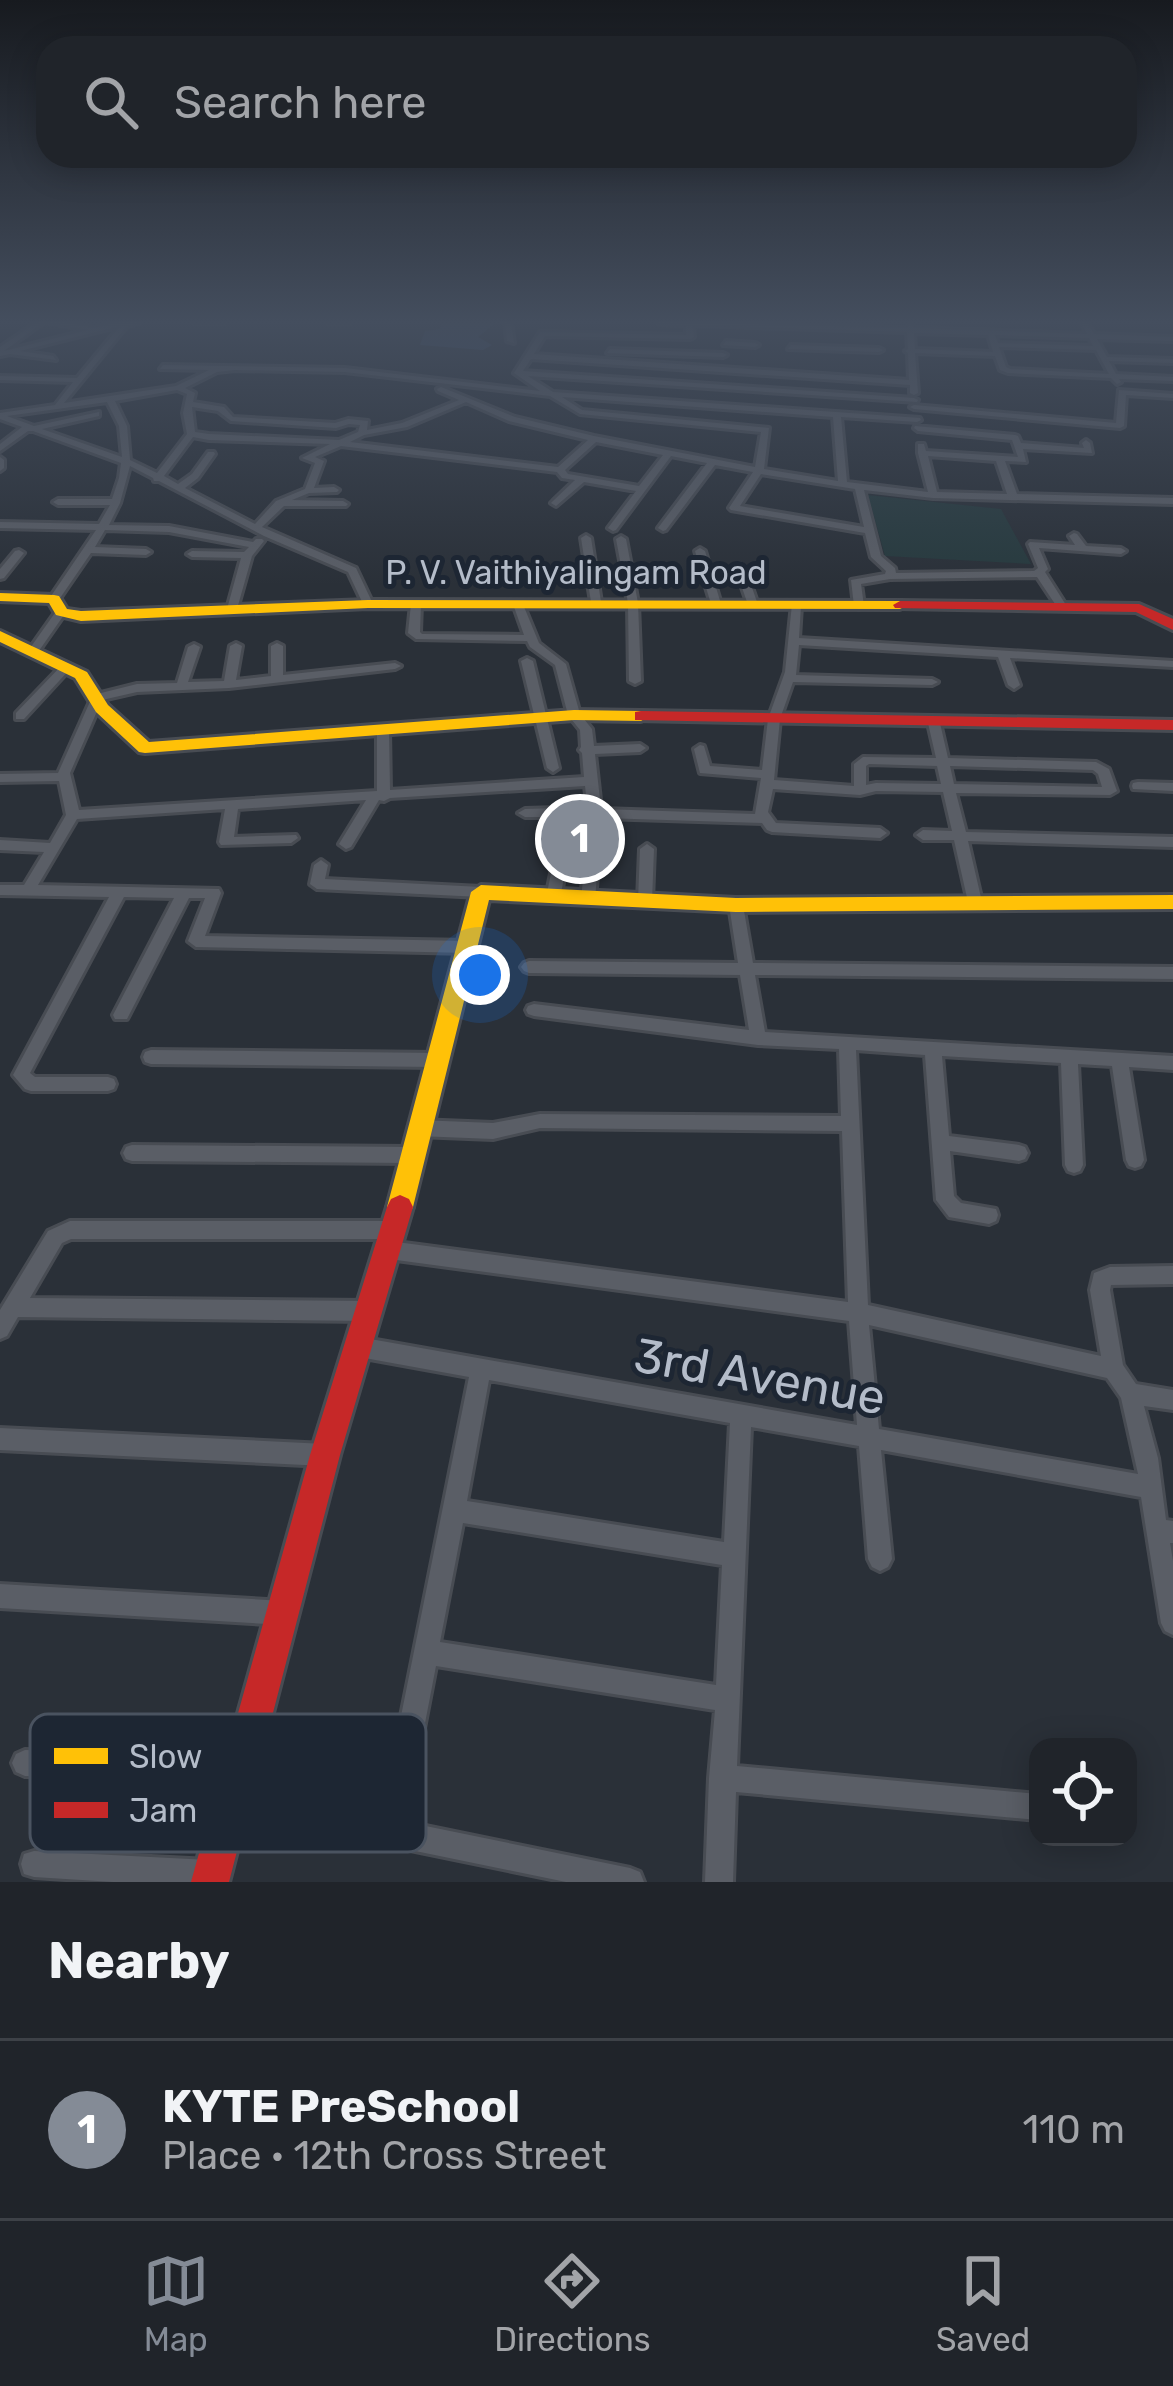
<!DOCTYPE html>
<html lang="en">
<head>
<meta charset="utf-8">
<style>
  :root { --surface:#20242a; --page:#282c32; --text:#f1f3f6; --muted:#a2a4a8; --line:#3d4147; --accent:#848b96 }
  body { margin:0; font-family:Rubik,sans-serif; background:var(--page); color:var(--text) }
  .controls { position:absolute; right:36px; bottom:36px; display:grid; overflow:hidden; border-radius:24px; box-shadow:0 6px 30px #0003 }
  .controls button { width:108px; height:108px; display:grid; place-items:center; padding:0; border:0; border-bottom:3px solid var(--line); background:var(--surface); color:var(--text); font:60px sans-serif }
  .you { position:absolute; left:480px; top:975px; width:42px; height:42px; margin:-30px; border:9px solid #fff; border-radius:50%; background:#1a73e8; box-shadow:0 0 0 18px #1a73e833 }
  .badge { display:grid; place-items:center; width:78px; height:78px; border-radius:50%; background:var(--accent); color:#fff; font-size:39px; font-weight:700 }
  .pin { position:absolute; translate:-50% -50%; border:6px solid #fff; box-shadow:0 3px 12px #0006 }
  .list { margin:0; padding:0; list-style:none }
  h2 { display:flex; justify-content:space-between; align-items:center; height:156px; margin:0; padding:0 48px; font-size:51px }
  h2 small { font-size:39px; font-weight:400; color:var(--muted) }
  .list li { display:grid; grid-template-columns:78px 1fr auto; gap:36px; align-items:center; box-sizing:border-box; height:180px; padding:0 48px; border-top:3px solid var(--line) }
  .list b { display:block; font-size:45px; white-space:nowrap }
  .list p { margin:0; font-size:39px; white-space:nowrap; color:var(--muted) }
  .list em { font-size:39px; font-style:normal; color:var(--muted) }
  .icon { flex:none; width:66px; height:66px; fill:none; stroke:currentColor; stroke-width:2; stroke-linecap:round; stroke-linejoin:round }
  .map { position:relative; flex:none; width:1173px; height:1882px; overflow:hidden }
  .search { position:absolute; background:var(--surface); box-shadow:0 6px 30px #0003; left:36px; right:36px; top:36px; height:132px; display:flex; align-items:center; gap:30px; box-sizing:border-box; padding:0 42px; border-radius:36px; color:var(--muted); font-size:45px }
  .sheet { height:336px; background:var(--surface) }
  nav { display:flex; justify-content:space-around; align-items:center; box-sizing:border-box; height:168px; border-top:3px solid var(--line); background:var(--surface); font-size:33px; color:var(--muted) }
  nav a { display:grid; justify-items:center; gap:6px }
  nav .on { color:var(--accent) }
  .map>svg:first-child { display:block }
</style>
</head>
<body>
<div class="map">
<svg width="1173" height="1882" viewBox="0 0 1173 1882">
  <rect width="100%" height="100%" fill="#2a3038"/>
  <polygon fill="#273a3e" points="868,495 1001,509 1031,564 885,556"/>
  <polygon fill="#384963" points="441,323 494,324 478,337 492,345 483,350 420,345 425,331 440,329"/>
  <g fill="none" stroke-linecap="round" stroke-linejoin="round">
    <defs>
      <g id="street">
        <path d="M37,322H44L4,351L88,330L47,322H63L95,328L118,322H141L126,327L64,403L176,386L209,370L160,369L163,365L345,368L540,391L514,373L540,332L686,335V325L660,324L657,322L907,328L910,323L914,328L1087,334L1081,322H1087L1094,334L1173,337V341L1097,339L1107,357L1173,359V363L1109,361L1116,374L1173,377V381L1119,379L1121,382L1117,384L1111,378L1008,373L1000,370L995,356L915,353L918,393L914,395L910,393V385L531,359L523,371L914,398L918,400L917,402L528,376L553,392L920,418L921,420L917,422L841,417L847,482L928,492L918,453V444H924L926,451L1018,457L1012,440L918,431L914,428L915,426L1015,435L1018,436L1021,443L1084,448L1082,443L1086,440L1090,443L1092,453L1023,449L1026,462L1005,461L1017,494L1173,498V504L933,498L864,490L881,556L895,568L896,573L1034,571L1038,568L1028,544L1030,542L1075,545L1069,536L1074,533L1077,534L1086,546L1121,548L1126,551L1121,554L1039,548L1048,569L1045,572L1066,605L1061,608L1057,607L1037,577L890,579L861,584L864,606L859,609L854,606L851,580L885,574L886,571L871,557L865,533L731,510L729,508L753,472L715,465L666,530L663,531L658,528L707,463L671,456L616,530L613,531L608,528L636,491L584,482L556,506L551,503L553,501L575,480L562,478L557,472L341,446L315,457L324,461L314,488L334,487L339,490L337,492L309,493L292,500L343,501L348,504L346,506H284L262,527L356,568L373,604L372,606H364L348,572L264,536L159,481H154L153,478L130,466L120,503L109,525L169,526L253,542L256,539H262L264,541L252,556L237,609L232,612L227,609L241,558L192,557L187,554L192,551L244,552L249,547L169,532L105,530L95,547L146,549L151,552L146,555L91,553L58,601L54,602L49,599L96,530L0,528V522L99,524L110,505H58L53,502L58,499H112L119,478L121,463L33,431H28L0,451V444L22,427L0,419V413L55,405L73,382L0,380V376L77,378L120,326L20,351L53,356L56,360L10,354L0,356V347ZM693,325L907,332L908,349L905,351L908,353L909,380L534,354L545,336L690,339L694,337ZM914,333L988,335L993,352L915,349ZM995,335L1089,338L1093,346L998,343ZM999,347L1096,350L1109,374L1010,369L1006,367ZM235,370L345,372L550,396L580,414L761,432L755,467L594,436L515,417L441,387L437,389L438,391L459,400L402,423L367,430L368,421L348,419L335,423L233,417L224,407L193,402L195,393L185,388L217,372ZM177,390L187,394L183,413L187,434L157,473L130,460L127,426L115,401ZM562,397L833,417L838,481L764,469L769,428L582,410ZM107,402L119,426L122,457L42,429L99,416V412L34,426L7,416ZM466,402L509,421L588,440L558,467L350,442L364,435L407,427ZM192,407L218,411L231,421L336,428L349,424L360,425L358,432L339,440L209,434L195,432ZM193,437L209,440L330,444L302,458L315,463L305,489L276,501L255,524L185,488L198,478L215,454L214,452H208L192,474L178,484L164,476ZM596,442L663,455L639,486L568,474L565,470ZM928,456L996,461L1007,494L937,492ZM761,474L855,489L864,527L740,506Z"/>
        <polygon points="505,322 511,322 514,343 507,341"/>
        <polygon points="726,341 755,343 759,345 755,347 723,345"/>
        <polygon points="791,345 879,348 883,350 879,352 788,349"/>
        <polygon points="610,349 723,353 727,355 723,357 607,353"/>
        <polygon points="1119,390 1173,394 1173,398 1126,395 1124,426 1120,428 914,409 910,407 914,405 1116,423"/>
        <polygon points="0,457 4,460 4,468 0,471"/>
        <polygon points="586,535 591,538 601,602 596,605 591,602 581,538"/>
        <polygon points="621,536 626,539 638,603 641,681 635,684 629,681 628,603 616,539"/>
        <polygon points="700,548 705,551 721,604 720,606 711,604 695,551"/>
        <polygon points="19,550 24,553 4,578 0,579 0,569 15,551"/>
        <polygon points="740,564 745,567 758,605 757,607 748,605 735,567"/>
        <path d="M416,601L421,604L420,632L422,634L524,635L513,604L522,602L539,643L566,664L580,714L592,729L594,746L640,744L646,748L640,752L595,754L601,809L755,814L761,778L700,773L694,749L700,745L704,746L710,766L762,770L768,719L785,672L792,604L801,606L799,638L1173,661V667L1010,658L1020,685L1014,689L1008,685L998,657L799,645L796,675L932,679L938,682L932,685L793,682L780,719L774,780L854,786V764L863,757L936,758L928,723L934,719L940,723L948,758L1096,762L1109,769L1117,791L1110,795L956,793L966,832L1173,837V847L968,841L982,902L975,907L968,902L954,840H923L916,835L923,830L952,831L943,792L876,791L860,795L773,789L768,812L776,823L880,828L887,833L880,838L772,832L767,830L762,823L602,818L595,899L588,904L581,899L589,821L585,786L390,798L384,801L379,800L351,847L346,849L339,844L366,800L238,809L234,837L296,835L298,838L291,843L221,845L219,842L225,809L77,819L38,885L219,889L221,893L205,936L469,941L477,947L469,953L196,947L188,941L205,898H189L127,1019H115L113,1015L174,898L124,897L30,1073L35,1077H108L114,1079L116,1084L114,1089L108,1091H31L25,1089L13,1075L109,897L0,895V885H24L44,852L0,850V840L50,843L66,815L59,781L0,782V774L58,773L93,695L137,684L177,683L188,647L194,644L200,647L188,682L224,681L230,646L236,643L242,646L236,680L271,676V646L277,643L283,646V675L395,663L401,666L395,669L229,688L137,692L102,700L70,773L79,810L377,791V730L383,726L389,730L390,790L584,777L582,753L579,750L581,747L580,730L568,715L555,665L530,647L527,641L416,639L408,633L411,604ZM869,764L937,766L941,784L876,783L866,785V766ZM950,766L1093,770L1098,774L1102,787L954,784Z"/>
        <polygon points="61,609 66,612 36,655 28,655 28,651 57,610"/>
        <polygon points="527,658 533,661 559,768 553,772 547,768 521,661"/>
        <polygon points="67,663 73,666 71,668 24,719 16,719 16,713 63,664"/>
        <polygon points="1138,782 1173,783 1173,791 1133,789 1132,786 1133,783"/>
        <polygon points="558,808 563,809 575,823 560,898 553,903 546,898 561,824 555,817 525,817 518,813 525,809"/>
        <polygon points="647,844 654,849 652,901 645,906 638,901 640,849"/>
        <polygon points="321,860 328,865 325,879 481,887 488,892 481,897 317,889 310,884 314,865"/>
        <path d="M736,900L743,905L753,963L1173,967V979L755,975L765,1032L1173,1056V1070L1129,1067L1144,1160L1141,1166L1135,1168L1129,1166L1126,1160L1112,1066L1078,1064L1083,1165L1080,1171L1074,1173L1068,1171L1065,1165L1061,1063L942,1056L949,1136L1019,1145L1025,1147L1028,1153L1025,1159L1019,1161L950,1151L954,1196L961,1203L996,1209L998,1215L996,1221L989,1224L949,1217L936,1200L925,1055L856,1050L868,1305L1101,1356L1090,1290L1094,1273L1110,1267L1173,1266V1284L1111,1285L1110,1290L1123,1365L1136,1384L1173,1390V1410L1144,1406L1158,1458L1166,1520L1173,1521V1543H1170L1173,1561V1635L1165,1631L1161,1623L1141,1497L881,1450L892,1559L888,1567L880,1571L872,1567L868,1559L859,1446L751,1427L737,1766L1038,1794V1820L736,1792L733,1882H705L709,1778L715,1710L436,1666L406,1822L630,1868L640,1872L644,1882H566L391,1846L226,1808L222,1799L226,1790L235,1786L381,1816L469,1377L359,1357L352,1354L349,1347L352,1340L359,1337L857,1425L849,1321L389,1259L382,1256L379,1250L382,1244L389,1241L848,1302L842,1131L540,1128L493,1139L418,1136L412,1133L409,1128L412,1123L418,1120L493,1123L540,1114L841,1116L839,1049L758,1045L534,1016L528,1014L526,1010L528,1006L534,1004L749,1030L740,975L529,973L524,971L521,967L524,963L529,961L738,963L729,905ZM869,1325L1107,1378L1121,1398L1138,1474L879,1429ZM489,1380L730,1423L724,1542L467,1501ZM463,1523L722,1565L716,1685L440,1642Z"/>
        <polygon points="151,1050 437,1053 443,1055 445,1060 443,1065 437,1067 151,1064 145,1062 143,1057 145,1052"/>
        <polygon points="132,1145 411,1147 417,1149 420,1155 417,1161 411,1163 132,1161 126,1159 123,1153 126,1147"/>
        <polygon points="70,1221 394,1221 401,1224 403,1230 401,1236 394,1239 71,1239 62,1243 30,1298 369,1301 376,1304 379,1311 376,1318 369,1321 18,1317 7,1336 0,1339 0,1310 48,1231"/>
        <polygon points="0,1428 325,1444 333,1447 336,1455 333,1463 325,1466 0,1450"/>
        <polygon points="0,1584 284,1601 292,1605 296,1613 292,1621 284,1625 0,1608"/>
        <polygon points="25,1750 240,1756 249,1760 253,1769 249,1778 240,1782 25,1776 16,1772 12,1763 16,1754"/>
        <polygon points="34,1851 209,1860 219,1864 223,1874 219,1882 113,1882 34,1877 24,1874 21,1864 24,1854"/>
      </g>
      <g id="slow">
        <polygon points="0,593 54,595 59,596 67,609 81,611 368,600 900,601 907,605 900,609 368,608 81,621 56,615 49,603 0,601"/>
        <polygon points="0,631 87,672 108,705 149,742 574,710 641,711 649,716 641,721 574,720 145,753 139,752 96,712 75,678 0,642"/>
        <polygon points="481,885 736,898 1173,895 1173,909 736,912 489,900 413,1207 409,1215 400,1219 391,1215 387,1207 471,892"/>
      </g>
      <g id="jam">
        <polygon points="900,601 1139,604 1173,619 1173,630 1136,612 895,608 893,605"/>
        <polygon points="641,711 1173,720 1173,730 635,720 635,712"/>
        <polygon points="400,1195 409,1199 413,1207 340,1455 229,1882 191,1882 310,1455 387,1207 391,1199"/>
      </g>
    </defs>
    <use href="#street" stroke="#484c53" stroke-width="6"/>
    <use href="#slow" stroke="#484c53" stroke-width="6"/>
    <use href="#jam" stroke="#484c53" stroke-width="6"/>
    <use href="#street" fill="#5a5e66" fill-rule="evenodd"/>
    <use href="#slow" fill="#ffc107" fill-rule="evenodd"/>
    <use href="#jam" fill="#c62828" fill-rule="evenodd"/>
  </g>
  <g fill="#3a3f45">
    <polygon points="191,322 230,322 227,326 192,326"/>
    <polygon points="325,322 353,322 351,327 326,327"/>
  </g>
  <linearGradient id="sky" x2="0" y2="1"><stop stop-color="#171a1f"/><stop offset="0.55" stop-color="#444e5e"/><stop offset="1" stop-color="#444e5e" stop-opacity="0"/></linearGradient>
  <rect width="1173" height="585" fill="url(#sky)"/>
  <g text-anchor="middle" stroke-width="10" stroke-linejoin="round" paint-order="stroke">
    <g font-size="33" fill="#b4bcc9" stroke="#1d2633">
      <text x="576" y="584">P. V. Vaithiyalingam Road</text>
    </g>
    <g font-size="48" fill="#b4bcc9" stroke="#1d2633">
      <text transform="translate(760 1376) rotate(10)" y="17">3rd Avenue</text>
    </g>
  </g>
  <rect x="30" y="1714" width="396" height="138" rx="18" fill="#1d2633" stroke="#4a5360" stroke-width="3"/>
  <rect x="54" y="1748" width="54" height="16" fill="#ffc107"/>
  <rect x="54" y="1802" width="54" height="16" fill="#c62828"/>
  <g font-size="33" fill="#b4bcc9">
    <text x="129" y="1768">Slow</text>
    <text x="129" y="1822">Jam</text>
  </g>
</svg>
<div class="controls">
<button><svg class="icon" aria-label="locate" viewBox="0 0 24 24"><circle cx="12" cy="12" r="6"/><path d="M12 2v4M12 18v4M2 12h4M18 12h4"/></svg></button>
</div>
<div class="you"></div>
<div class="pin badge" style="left:580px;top:839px">1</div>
<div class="search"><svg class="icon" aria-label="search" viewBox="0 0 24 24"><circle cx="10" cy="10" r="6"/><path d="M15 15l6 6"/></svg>Search here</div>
</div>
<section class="sheet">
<h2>Nearby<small></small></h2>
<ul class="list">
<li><span class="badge">1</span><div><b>KYTE PreSchool</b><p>Place · 12th Cross Street</p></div><em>110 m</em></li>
</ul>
</section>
<nav>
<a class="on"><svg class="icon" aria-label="map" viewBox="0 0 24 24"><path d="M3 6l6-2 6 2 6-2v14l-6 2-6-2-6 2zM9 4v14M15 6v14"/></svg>Map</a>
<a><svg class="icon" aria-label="directions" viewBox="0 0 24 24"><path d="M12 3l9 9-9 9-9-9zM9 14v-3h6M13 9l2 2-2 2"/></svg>Directions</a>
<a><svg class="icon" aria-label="saved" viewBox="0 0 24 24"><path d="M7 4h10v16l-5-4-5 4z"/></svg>Saved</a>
</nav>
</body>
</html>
